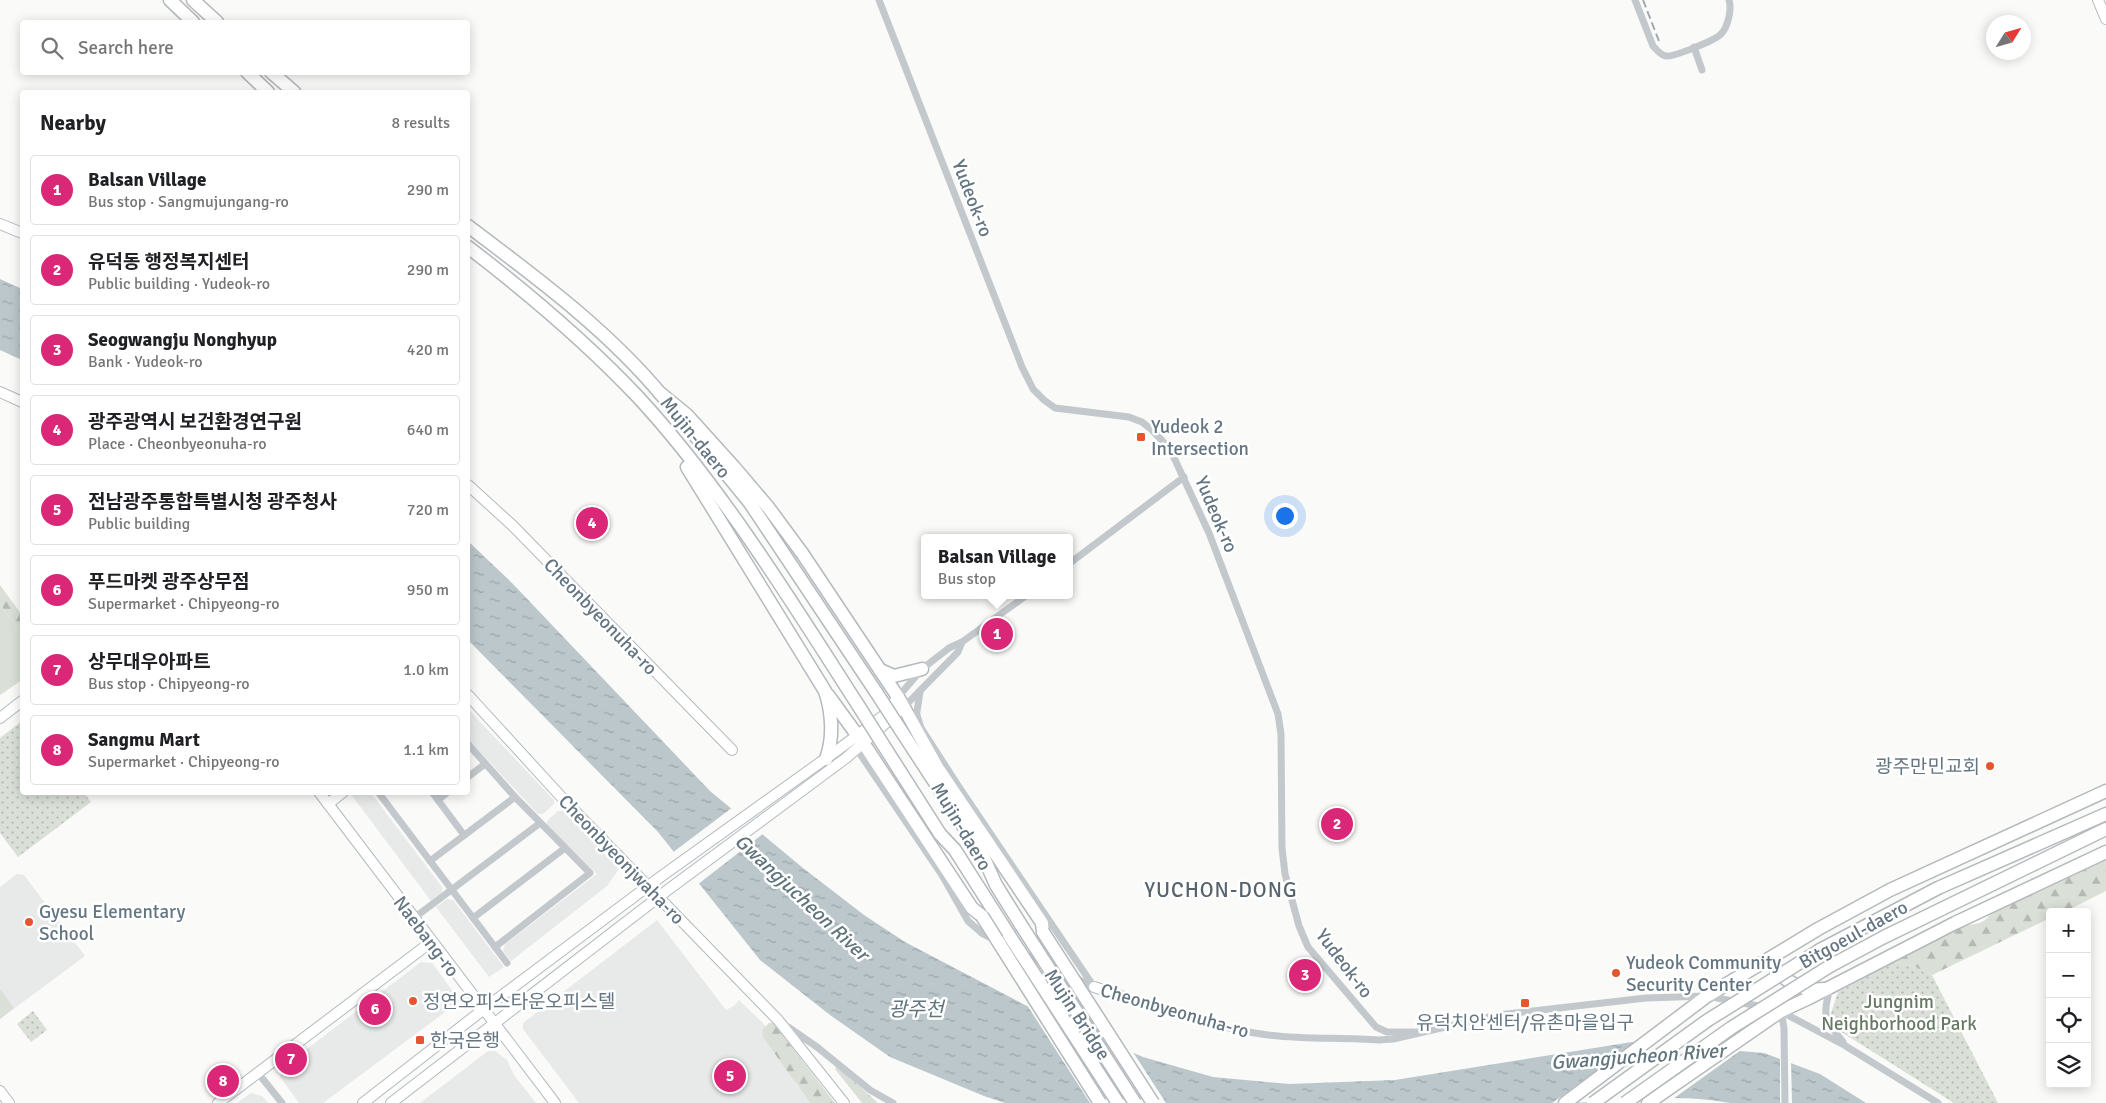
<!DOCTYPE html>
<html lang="en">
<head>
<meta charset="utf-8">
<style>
  :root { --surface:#fff; --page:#f2f2f2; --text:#202124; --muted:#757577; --line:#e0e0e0; --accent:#db2777 }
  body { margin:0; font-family:Signika,"Noto Sans KR",sans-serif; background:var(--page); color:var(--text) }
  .controls { position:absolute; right:15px; bottom:15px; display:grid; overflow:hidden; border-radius:5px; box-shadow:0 2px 12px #0003 }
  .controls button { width:45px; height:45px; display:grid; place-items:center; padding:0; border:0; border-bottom:1px solid var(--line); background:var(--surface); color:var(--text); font:25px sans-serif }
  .compass { position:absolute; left:1986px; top:15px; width:45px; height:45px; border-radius:50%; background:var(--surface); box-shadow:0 2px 12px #0003; rotate:53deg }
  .you { position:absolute; left:1284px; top:515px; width:18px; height:18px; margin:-12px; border:4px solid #fff; border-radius:50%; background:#1a73e8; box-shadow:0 0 0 8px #1a73e833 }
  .badge { display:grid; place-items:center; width:32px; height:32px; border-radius:50%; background:var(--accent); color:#fff; font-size:16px; font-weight:700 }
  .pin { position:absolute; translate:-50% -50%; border:2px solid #fff; box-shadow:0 1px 5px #0006 }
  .popup { position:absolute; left:921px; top:534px; width:152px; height:65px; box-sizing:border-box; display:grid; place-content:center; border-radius:5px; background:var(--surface); filter:drop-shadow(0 1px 4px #0005); font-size:16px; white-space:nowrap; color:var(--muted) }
  .popup b { font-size:19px; color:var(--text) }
  .popup::after { content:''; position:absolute; left:50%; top:100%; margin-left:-10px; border:10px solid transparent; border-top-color:var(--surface) }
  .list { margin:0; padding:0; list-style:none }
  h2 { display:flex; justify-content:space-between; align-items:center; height:65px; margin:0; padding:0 20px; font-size:21px }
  h2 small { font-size:16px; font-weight:400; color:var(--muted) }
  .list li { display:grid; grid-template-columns:32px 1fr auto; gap:15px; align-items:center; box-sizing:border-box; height:70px; margin:0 10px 10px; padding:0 10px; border:1px solid var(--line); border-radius:5px }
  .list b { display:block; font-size:19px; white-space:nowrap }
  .list p { margin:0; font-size:16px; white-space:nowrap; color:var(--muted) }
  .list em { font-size:16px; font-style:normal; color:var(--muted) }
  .icon { flex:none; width:28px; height:28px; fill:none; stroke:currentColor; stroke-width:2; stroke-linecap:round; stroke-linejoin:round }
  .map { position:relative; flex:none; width:2106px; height:1103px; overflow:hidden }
  .search { position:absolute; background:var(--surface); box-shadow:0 2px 12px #0003; left:20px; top:20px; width:450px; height:55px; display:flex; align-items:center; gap:12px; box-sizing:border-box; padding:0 18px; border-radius:5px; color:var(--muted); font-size:19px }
  .panel { position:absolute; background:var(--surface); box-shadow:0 2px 12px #0003; left:20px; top:90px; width:450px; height:705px; border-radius:5px }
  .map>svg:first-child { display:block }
</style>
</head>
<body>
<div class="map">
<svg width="2106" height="1103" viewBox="0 0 2106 1103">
  <defs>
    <pattern id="forest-firs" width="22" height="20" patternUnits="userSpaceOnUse" patternTransform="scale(1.25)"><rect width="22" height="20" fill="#dadfd7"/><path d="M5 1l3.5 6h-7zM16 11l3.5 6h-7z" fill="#b4b9b4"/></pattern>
    <pattern id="park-dots" width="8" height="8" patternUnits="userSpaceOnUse" patternTransform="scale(1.25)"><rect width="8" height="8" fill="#dadfd7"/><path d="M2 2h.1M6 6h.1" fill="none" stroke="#b4b9b4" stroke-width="1.8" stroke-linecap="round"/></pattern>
    <pattern id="water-ripples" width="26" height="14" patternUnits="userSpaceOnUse" patternTransform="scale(1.25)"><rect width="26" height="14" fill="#bbc7cb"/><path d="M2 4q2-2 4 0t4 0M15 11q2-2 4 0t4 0" fill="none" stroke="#9ca6aa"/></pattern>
  </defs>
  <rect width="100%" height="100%" fill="#fafaf8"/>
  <g fill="#e8e9e9">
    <polygon points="468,709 554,800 554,804 543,814 538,814 468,739"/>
    <polygon points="350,793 371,793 442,887 442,892 431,901"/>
    <polygon points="558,811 563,811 619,869 607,886 511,961 503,951 505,944 597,874 547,826 547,821"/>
    <polygon points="17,874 24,875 85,956 0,1019 0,887"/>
    <polygon points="447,899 453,900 504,967 489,977 436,907"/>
    <polygon points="657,920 726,1010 734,1006 739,1000 767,1027 795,1083 810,1103 579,1103 523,1029 523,1023"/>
    <polygon points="421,962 432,963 460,1001 323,1103 299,1103 280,1077 282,1068"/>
    <polygon points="488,1051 495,1051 507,1060 514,1075 536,1103 420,1103"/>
    <polygon points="251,1093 262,1096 268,1103 237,1103"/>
  </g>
  <g fill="#dadfd7">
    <polygon points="0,604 22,635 22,680 0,695"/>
    <polygon points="0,989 14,1008 0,1019"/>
  </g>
  <g fill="url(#forest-firs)">
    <polygon points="0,585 22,615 22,635 0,604"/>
    <path d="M2106,856V891L2064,912H2050V918L1932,975L1913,966L1894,962L1966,925C1978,925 1986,922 1993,911Z"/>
    <polygon points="769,1023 773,1023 835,1103 810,1103 763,1037 762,1030"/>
    <polygon points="837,1066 878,1103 862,1103 835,1069"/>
  </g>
  <g fill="url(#park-dots)">
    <polygon points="22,721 22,792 84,793 91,802 18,857 0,833 0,738"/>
    <polygon points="1894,962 1913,966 1932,975 1998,1103 1954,1103 1840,1031 1830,1016 1838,992"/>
    <polygon points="33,1011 47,1030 31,1042 17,1024"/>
  </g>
  <g fill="url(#water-ripples)">
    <polygon points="0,279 22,289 22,360 0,350"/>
    <path d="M468,541L512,583L710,791L803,868L864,915L905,942L1025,1005L1143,1057L1213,1077L1289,1084L1395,1080L1632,1042L1764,1053L1820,1074L1866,1103H1730C1685,1094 1638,1099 1592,1103H1005L984,1096L890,1057L830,1015L760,960L658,832L468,640Z"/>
  </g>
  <g fill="#fafaf8">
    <polygon points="733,807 764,833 697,885 672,853"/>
    <polygon points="1025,1002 1131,1049 1166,1103 1090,1103"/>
    <polygon points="1639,1040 1744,1048 1670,1101 1552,1103"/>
    <polygon points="1780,1056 1791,1060 1792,1103 1780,1103"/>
  </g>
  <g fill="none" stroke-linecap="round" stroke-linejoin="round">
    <defs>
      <g id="secondary">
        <polyline points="2098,0 2106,19"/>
        <polyline points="0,224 22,233"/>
        <polyline points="0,392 22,402"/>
        <polyline points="468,485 512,525 732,750"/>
        <polyline points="468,695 565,801 778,1020 844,1103"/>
        <polyline points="0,718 22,701"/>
        <polyline points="319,792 555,1103"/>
        <polyline points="328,804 343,792"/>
        <polyline points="1094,987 1121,996"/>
        <polyline points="0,1091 9,1103"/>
        <polyline points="218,1103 431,942"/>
        <polyline points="363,1103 484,1009 659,878 839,749 883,716 898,697"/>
        <polyline points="391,1103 669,889 846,758 904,707"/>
      </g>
      <g id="highway">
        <polyline points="170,0 193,22"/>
        <polyline points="193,0 217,22"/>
        <polyline points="247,72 268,92"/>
        <polyline points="271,72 294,92"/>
        <path d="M468,226C537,278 609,331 664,398"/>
        <path d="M468,247C528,293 586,342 638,397C722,488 791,601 858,705"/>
        <polyline points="660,393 687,415 734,467 768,507 802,553 898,697 937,767 1042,923 1043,932"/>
        <polyline points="688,427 750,503 876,692"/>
        <path d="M687,467L825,691C832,712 834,738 826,759"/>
        <polyline points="880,670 894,676 922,669"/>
        <polyline points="828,695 868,750 972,908 982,916"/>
        <polyline points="900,729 983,856 996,885 1021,925"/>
        <polyline points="882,743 940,834 955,850 1009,935"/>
        <polyline points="1820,950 1938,888 2106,814"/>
        <path d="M1771,958C1777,980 1802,992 1824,989"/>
        <polyline points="1830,966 1884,937 2106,829"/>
        <polyline points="1565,1103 1707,996 1818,929 1890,890 2106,791"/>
        <polyline points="1648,1103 1781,1011 1809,998 1955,923 2106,852"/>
      </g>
    </defs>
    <use href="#secondary" stroke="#b3babf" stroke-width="12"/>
    <use href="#highway" stroke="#b4b9bd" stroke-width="15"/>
    <g stroke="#c3c8cc" stroke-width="7">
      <polyline points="879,0 1022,367 1033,389 1044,400 1055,408 1129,417 1142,422 1152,430 1170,449 1209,533 1278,714 1281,734 1282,848 1285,874 1299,926 1308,947 1376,1027 1387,1032 1419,1032"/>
      <path d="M1635,0L1653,46C1657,50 1660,55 1666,56C1674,57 1716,40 1721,34C1728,27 1732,9 1729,0"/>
      <polyline points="1694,47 1702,70"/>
      <polyline points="1070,563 1184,477"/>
      <polyline points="898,697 922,669 949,648 962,642 1027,595"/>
      <polyline points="904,707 958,652 962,642"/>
      <polyline points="917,715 921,728 957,784 1094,987"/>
      <polyline points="916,718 920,692"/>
      <polyline points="854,745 942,875 968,921 983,934 996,940"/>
      <polyline points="468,777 485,764"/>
      <polyline points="378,792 495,947 590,873 515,797 468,744"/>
      <polyline points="432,792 464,835"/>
      <polyline points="438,800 448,792"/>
      <polyline points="430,861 515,797"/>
      <polyline points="414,918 540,823"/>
      <polyline points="473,918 565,848"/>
      <polyline points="495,947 507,963"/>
      <polyline points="1024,954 1094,987"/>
      <path d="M1830,987C1823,1018 1823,1017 1843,1042"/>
      <path d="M1121,996C1167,1011 1213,1027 1261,1034C1300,1040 1340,1037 1379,1040L1393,1039L1498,1015L1646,998L1707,996L1763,1007"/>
      <polyline points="1780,1011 1844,1045 1938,1103"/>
      <polyline points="1781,1011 1784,1028 1785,1103"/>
      <polyline points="788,1027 817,1047 870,1090 893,1103"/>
      <polyline points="258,1073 282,1103"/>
    </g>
    <use href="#secondary" stroke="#fff" stroke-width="10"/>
    <use href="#highway" stroke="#fff" stroke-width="12"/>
    <polyline stroke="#a2aab0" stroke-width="2" stroke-dasharray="8 4" stroke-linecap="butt" points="1643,0 1659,41"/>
    <defs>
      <g id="highway-bridge">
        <polyline points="876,692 900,729"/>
        <polyline points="858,705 882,743"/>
        <polyline points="982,916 1100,1103"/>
        <polyline points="1021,925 1135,1103"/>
        <polyline points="1043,932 1153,1103"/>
        <polyline points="1009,935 1118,1103"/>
        <polyline points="1593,1103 1708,1020 1820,950"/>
        <polyline points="1625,1103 1731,1028 1830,966"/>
      </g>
    </defs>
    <use href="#highway-bridge" stroke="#b4b9bd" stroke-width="15" stroke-linecap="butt"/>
    <use href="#highway-bridge" stroke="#fff" stroke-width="12"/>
  </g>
  <g fill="#e4572e" stroke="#fff" stroke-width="2">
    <rect x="1136" y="432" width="10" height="10" rx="2.5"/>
    <circle cx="1990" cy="766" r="5"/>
    <circle cx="29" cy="922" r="5"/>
    <circle cx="1616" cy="973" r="5"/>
    <circle cx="413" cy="1001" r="5"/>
    <rect x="1520" y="998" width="10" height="10" rx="2.5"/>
    <rect x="415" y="1035" width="10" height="10" rx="2.5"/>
  </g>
  <g text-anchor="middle" stroke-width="5" stroke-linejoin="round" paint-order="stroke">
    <g font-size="19" fill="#657683" stroke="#fff">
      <text transform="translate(973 198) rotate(69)" y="7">Yudeok-ro</text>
      <text transform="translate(696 437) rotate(51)" y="7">Mujin-daero</text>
      <text transform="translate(1217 514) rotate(67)" y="7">Yudeok-ro</text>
      <text transform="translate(601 616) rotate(46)" y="7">Cheonbyeonuha-ro</text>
      <text transform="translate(962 826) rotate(59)" y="7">Mujin-daero</text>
      <text transform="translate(622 859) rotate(46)" y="7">Cheonbyeonjwaha-ro</text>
      <text transform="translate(1853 934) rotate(-29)" y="7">Bitgoeul-daero</text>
      <text transform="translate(427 936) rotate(53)" y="7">Naebang-ro</text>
      <text transform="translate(1345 963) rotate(53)" y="7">Yudeok-ro</text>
      <text transform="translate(1175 1010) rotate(16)" y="7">Cheonbyeonuha-ro</text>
      <text transform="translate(1078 1014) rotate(57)" y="7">Mujin Bridge</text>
    </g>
    <g font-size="19" fill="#657683" stroke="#fff" text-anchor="start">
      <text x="1151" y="433">Yudeok 2<tspan x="1151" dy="22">Intersection</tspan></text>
      <text x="1980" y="773" text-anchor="end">광주만민교회</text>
      <text x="39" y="918">Gyesu Elementary<tspan x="39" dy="22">School</tspan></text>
      <text x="1626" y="969">Yudeok Community<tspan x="1626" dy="22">Security Center</tspan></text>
      <text x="423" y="1008">정연오피스타운오피스텔</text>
      <text x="1525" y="1029" text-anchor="middle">유덕치안센터/유촌마을입구</text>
      <text x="430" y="1047">한국은행</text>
    </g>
    <g font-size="19" fill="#687a64" stroke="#fff">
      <text x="1899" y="1008">Jungnim<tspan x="1899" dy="22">Neighborhood Park</tspan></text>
    </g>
    <g font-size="20" font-style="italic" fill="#60757c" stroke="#fff">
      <text transform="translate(802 897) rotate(43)" y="7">Gwangjucheon River</text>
      <text x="916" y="1016">광주천</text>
      <text transform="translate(1638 1056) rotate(-4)" y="7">Gwangjucheon River</text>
    </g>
    <g font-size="21" letter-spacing="1" fill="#57646e" stroke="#fff">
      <text x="1221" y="897">YUCHON-DONG</text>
    </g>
  </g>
</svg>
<div class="controls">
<button>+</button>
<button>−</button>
<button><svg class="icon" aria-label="locate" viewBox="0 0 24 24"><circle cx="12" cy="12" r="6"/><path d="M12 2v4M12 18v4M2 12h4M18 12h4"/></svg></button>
<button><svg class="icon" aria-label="layers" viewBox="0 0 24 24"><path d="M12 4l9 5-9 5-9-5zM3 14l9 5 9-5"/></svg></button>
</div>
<svg class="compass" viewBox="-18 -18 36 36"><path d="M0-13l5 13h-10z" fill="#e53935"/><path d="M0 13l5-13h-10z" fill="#757577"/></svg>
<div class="you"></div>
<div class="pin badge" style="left:997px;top:634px">1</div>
<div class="popup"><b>Balsan Village</b>Bus stop</div>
<div class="pin badge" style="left:1337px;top:824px">2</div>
<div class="pin badge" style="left:1305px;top:975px">3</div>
<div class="pin badge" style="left:592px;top:523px">4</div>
<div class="pin badge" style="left:730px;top:1076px">5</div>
<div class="pin badge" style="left:375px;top:1009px">6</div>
<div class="pin badge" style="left:291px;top:1059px">7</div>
<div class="pin badge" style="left:223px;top:1081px">8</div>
<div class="search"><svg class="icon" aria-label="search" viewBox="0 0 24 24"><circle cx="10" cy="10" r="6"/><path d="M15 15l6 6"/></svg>Search here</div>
<section class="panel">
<h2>Nearby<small>8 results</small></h2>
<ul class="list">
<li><span class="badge">1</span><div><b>Balsan Village</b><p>Bus stop · Sangmujungang-ro</p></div><em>290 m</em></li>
<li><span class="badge">2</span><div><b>유덕동 행정복지센터</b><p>Public building · Yudeok-ro</p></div><em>290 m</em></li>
<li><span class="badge">3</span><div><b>Seogwangju Nonghyup</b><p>Bank · Yudeok-ro</p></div><em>420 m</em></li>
<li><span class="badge">4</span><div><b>광주광역시 보건환경연구원</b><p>Place · Cheonbyeonuha-ro</p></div><em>640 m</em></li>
<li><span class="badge">5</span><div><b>전남광주통합특별시청 광주청사</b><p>Public building</p></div><em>720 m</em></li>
<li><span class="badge">6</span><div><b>푸드마켓 광주상무점</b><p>Supermarket · Chipyeong-ro</p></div><em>950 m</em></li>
<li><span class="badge">7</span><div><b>상무대우아파트</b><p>Bus stop · Chipyeong-ro</p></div><em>1.0 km</em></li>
<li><span class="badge">8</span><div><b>Sangmu Mart</b><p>Supermarket · Chipyeong-ro</p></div><em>1.1 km</em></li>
</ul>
</section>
</div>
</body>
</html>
